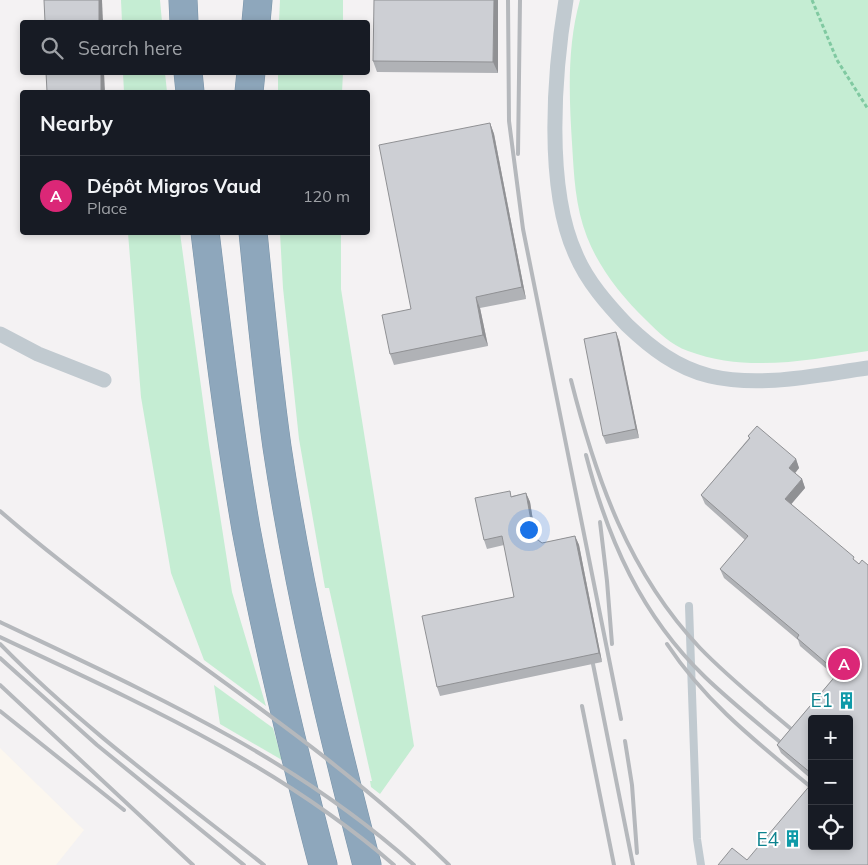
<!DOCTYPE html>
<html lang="en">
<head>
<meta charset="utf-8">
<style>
  :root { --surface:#171b24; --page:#20242c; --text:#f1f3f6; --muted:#9ea1a6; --line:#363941; --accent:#db2777 }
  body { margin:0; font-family:Mulish,sans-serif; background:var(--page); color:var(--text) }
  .controls { position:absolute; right:15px; bottom:15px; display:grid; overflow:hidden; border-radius:5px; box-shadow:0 2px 8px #0003 }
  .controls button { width:45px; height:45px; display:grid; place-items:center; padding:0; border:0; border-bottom:1px solid var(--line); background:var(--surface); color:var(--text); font:25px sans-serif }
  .you { position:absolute; left:528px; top:529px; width:18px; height:18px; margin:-12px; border:4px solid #fff; border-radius:50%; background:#1a73e8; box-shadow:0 0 0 8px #1a73e833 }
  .badge { display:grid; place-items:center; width:32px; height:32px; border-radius:50%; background:var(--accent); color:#fff; font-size:16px; font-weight:700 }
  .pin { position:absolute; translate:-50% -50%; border:2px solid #fff; box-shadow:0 1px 5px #0006 }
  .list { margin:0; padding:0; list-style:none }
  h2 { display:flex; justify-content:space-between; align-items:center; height:65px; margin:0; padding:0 20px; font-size:21px }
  h2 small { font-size:16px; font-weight:400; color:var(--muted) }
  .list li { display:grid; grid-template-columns:32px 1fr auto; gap:15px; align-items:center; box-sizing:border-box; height:80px; padding:0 20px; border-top:1px solid var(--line) }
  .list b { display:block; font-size:19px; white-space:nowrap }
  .list p { margin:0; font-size:16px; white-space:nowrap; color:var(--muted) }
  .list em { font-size:16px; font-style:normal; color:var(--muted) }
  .icon { flex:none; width:28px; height:28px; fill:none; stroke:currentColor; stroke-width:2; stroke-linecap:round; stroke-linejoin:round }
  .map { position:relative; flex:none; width:868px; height:865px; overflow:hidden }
  .search { position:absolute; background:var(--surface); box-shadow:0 2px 8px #0003; left:20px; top:20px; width:350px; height:55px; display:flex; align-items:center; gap:12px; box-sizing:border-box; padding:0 18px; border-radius:5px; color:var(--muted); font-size:19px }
  .panel { position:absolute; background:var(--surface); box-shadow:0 2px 8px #0003; left:20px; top:90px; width:350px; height:145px; border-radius:5px }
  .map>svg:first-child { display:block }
</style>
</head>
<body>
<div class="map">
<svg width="868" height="865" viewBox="0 0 868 865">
  <rect width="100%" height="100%" fill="#f4f2f3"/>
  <polygon fill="#fcf7ef" points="0,748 84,830 56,865 0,865"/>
  <g fill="#c5edd3">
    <polygon points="121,0 160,0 162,22 122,22"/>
    <polygon points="280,0 343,0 343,22 279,22"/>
    <path d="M580,0H868V351C808,360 747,373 688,351C671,345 658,332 646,320C622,297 599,268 587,237C575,206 574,175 572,143C569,96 567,46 580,0Z"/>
    <polygon points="123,73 165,73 167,92 124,92"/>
    <polygon points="278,73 343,73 342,92 278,92"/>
    <polygon points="128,233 180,233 209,445 232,592 266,706 204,660 171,573 141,397"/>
    <polygon points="280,233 341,233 341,289 414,746 380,794 371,787 370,781 372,781 329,588 325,588 299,439 283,288"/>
    <polygon points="214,685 273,728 282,760 220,724"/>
  </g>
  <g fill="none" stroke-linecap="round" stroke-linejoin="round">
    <defs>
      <g id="highway">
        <polyline points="183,0 184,22"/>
        <polyline points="256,22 258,0"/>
        <polyline points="188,72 190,92"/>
        <polyline points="249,92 251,72"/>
        <path d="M205,232C217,332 229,431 246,529C267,642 294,754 323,865"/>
        <path d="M253,232C260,304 267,376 277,447C298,588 331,727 367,865"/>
      </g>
    </defs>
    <use href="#highway" stroke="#7993a8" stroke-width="29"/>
    <polyline stroke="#80c9a1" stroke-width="3" stroke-dasharray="4 2.5" stroke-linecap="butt" points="812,0 837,60 868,109"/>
    <polyline stroke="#c1cad0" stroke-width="8" points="689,606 697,839 701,865"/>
    <g stroke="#c1cad0" stroke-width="15">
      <path d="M566,0C554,72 545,188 576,255C587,281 607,304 627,325C651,348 677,368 710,376C761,388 817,375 868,368"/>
      <polyline points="0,334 38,354 104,380"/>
    </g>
    <use href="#highway" stroke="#8ea7bc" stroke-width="28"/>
    <g stroke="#b5b8bc" stroke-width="4">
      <polyline points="508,0 509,121 523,229 621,719"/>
      <polyline points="518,154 520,0"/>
      <path d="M571,380C596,479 629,573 700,648C730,679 764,706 797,734"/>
      <path d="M586,455C608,540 641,615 705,677C731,702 759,724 786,747"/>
      <path d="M0,511C144,636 313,731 449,865"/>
      <polyline points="600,522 607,581 612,644"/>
      <path d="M0,622C147,692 291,755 414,865"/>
      <path d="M0,637C138,702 278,764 394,865"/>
      <path d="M0,644C80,726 174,794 264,865"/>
      <path d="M667,644C706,703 758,743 812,788"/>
      <polyline points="0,658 97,745 244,865"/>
      <polyline points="593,664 633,865"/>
      <polyline points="0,685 193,865"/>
      <polyline points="582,706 614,865"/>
      <polyline points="0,711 124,810"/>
      <polyline points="625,741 632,785 637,853"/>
    </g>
  </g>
  <g fill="#b0b2b6">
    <polygon points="498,0 498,73 377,72 373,61"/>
    <polygon points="490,123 494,134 526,299 480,308 488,346 394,365 390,354 411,309"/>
    <polygon points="619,340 639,438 606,444 603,436"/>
    <polygon points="748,436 796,459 799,468 795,473 802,479 805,488 791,504 859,564 868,865 747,860 849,846 812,719 812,780 781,753 777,745 835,676 800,646 798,640 724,578 720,569 745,540 705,504 701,495 749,438"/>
    <polygon points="526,493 530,502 536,538 542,543 575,536 579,545 602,662 440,696 437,687 514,597 504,545 487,549 484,540 512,496"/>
  </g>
  <g fill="#909194">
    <polygon points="99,0 102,0 103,22 99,22"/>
    <polygon points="494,0 498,0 498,73 493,62"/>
    <polygon points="101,72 104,72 105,92 101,92"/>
    <polygon points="490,123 494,134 526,299 522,287"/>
    <polygon points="476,297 480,308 488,346 483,335"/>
    <polygon points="616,332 619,340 639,438 636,429"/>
    <polygon points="796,459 799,468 792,477 789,468"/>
    <polygon points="802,479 805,488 788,508 785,499"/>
    <polygon points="526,493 530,502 537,546 534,537"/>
    <polygon points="575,536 579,545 602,662 599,653"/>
  </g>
  <g fill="#cdcfd4" stroke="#909194">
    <polygon points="44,0 99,0 99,22 45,22"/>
    <polygon points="374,0 494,0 493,62 373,61"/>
    <polygon points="46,72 101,72 101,92 47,92"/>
    <polygon points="490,123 522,287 476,297 483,335 390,354 382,315 411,309 379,145"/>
    <polygon points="616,332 636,429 603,436 584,339"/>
    <polygon points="757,426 796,459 789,468 802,479 785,499 854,557 853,559 859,564 862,560 868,565 868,865 718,865 732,848 747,860 812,783 812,846 849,846 849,719 812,719 812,774 777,745 838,673 797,638 799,635 720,569 748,536 701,495 750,438 748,436"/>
    <polygon points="510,491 511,497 526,493 534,537 542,543 575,536 599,653 437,687 422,616 514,597 502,536 484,540 475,498"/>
  </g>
  <defs>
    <symbol id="building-bare" viewBox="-9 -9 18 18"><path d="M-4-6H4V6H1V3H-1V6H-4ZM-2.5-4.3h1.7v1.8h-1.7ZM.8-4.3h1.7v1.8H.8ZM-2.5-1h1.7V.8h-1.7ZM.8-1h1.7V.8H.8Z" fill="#0f9aa8" stroke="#fff" stroke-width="2.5" paint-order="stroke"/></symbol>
  </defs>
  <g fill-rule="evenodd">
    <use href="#building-bare" x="834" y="688" width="25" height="25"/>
    <use href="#building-bare" x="780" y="826" width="25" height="25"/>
  </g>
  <g text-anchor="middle" stroke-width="4" stroke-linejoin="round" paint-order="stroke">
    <g font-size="19" fill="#0d838f" stroke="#fff" text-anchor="end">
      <text x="833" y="707">E1</text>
      <text x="779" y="846">E4</text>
    </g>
  </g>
</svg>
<div class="controls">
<button>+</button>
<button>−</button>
<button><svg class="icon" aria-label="locate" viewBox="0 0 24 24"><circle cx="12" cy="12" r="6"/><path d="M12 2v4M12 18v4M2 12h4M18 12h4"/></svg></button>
</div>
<div class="you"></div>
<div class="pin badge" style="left:844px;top:664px">A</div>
<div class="search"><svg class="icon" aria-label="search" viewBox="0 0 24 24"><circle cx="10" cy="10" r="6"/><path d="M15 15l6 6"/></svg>Search here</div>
<section class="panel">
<h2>Nearby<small></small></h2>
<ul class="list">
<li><span class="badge">A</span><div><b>Dépôt Migros Vaud</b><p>Place</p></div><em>120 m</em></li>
</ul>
</section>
</div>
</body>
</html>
